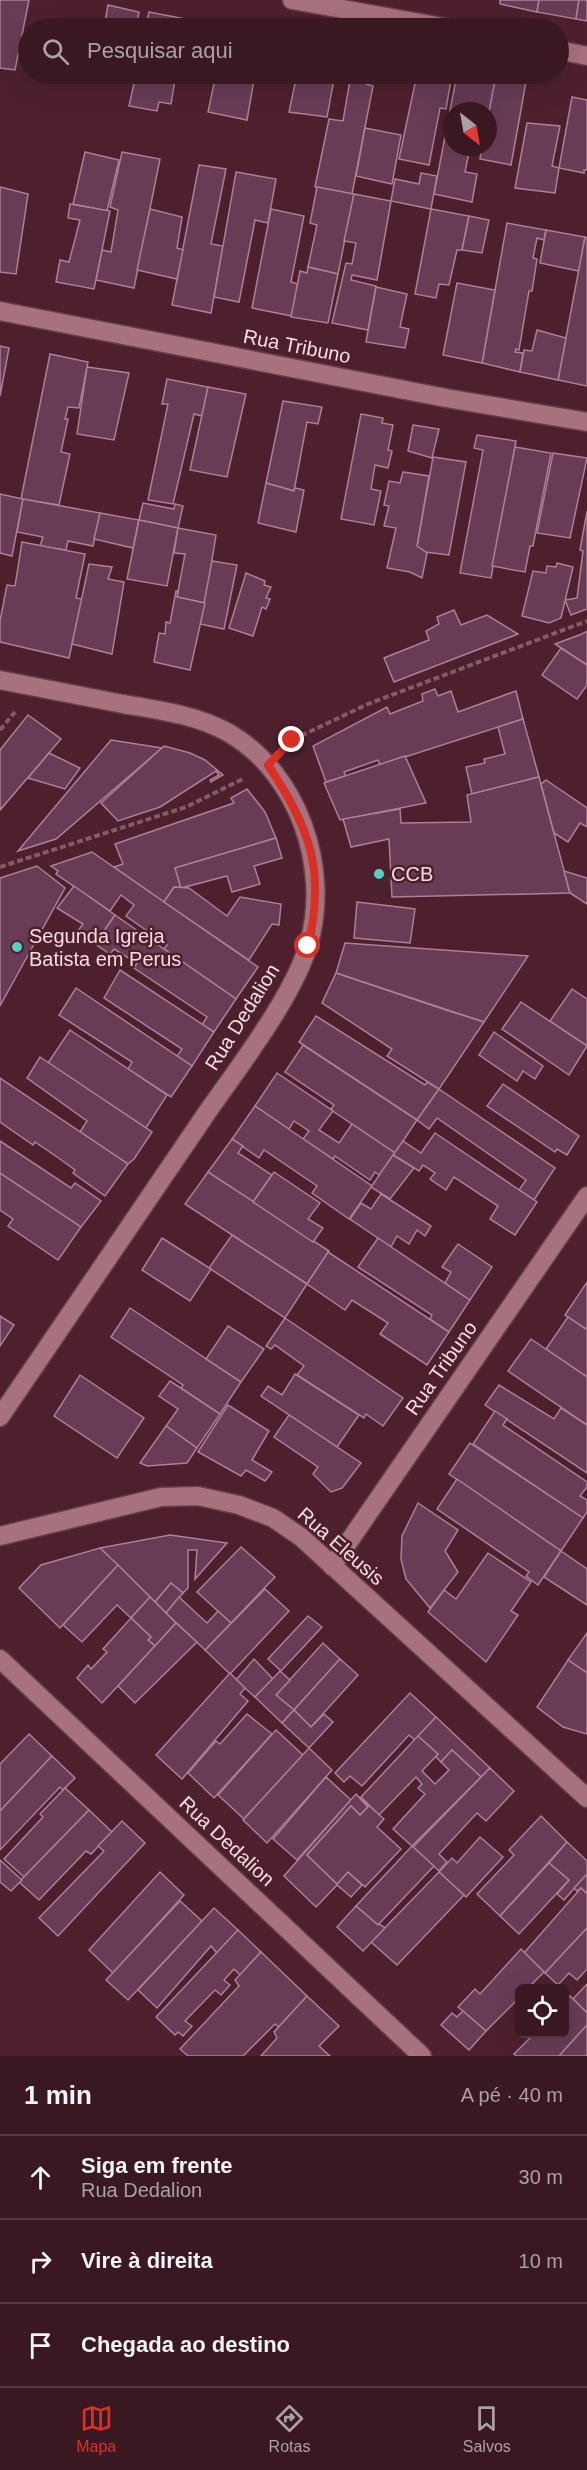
<!DOCTYPE html>
<html lang="pt">
<head>
<meta charset="utf-8">
<style>
  :root { --surface:#3a1822; --page:#41212a; --text:#f1f3f6; --muted:#aba0a5; --line:#543740; --accent:#d93025 }
  body { margin:0; font-family:Arial,sans-serif; background:var(--page); color:var(--text) }
  .controls { position:absolute; right:18px; bottom:18px; display:grid; overflow:hidden; border-radius:9px; box-shadow:0 6px 24px #0002 }
  .controls button { width:54px; height:54px; display:grid; place-items:center; padding:0; border:0; border-bottom:2px solid var(--line); background:var(--surface); color:var(--text); font:30px sans-serif }
  .compass { position:absolute; left:443px; top:102px; width:54px; height:54px; border-radius:50%; background:var(--surface); box-shadow:0 6px 24px #0002; rotate:149deg }
  .stop { position:absolute; width:18px; height:18px; margin:-14px; border:4px solid #d93025; border-radius:50%; background:#fff }
  .stop.end { background:#d93025; border-color:#fff; box-shadow:0 2px 6px #0008 }
  .list { margin:0; padding:0; list-style:none }
  h2 { display:flex; justify-content:space-between; align-items:center; height:78px; margin:0; padding:0 24px; font-size:26px }
  h2 small { font-size:20px; font-weight:400; color:var(--muted) }
  .list li { display:grid; grid-template-columns:39px 1fr auto; gap:18px; align-items:center; box-sizing:border-box; height:84px; padding:0 24px; border-top:2px solid var(--line) }
  .list b { display:block; font-size:22px; white-space:nowrap }
  .list p { margin:0; font-size:20px; white-space:nowrap; color:var(--muted) }
  .list em { font-size:20px; font-style:normal; color:var(--muted) }
  .icon { flex:none; width:33px; height:33px; fill:none; stroke:currentColor; stroke-width:2; stroke-linecap:round; stroke-linejoin:round }
  .map { position:relative; flex:none; width:587px; height:2056px; overflow:hidden }
  .search { position:absolute; background:var(--surface); box-shadow:0 6px 24px #0002; left:18px; right:18px; top:18px; height:66px; display:flex; align-items:center; gap:15px; box-sizing:border-box; padding:0 21px; border-radius:33px; color:var(--muted); font-size:22px }
  .sheet { height:330px; background:var(--surface) }
  nav { display:flex; justify-content:space-around; align-items:center; box-sizing:border-box; height:84px; border-top:2px solid var(--line); background:var(--surface); font-size:16px; color:var(--muted) }
  nav a { display:grid; justify-items:center; gap:3px }
  nav .on { color:var(--accent) }
  .map>svg:first-child { display:block }
</style>
</head>
<body>
<div class="map">
<svg width="587" height="2056" viewBox="0 0 587 2056">
  <rect width="100%" height="100%" fill="#4e202d"/>
  <g fill="#683c55" stroke="#af7e99" stroke-width="1.5">
    <polygon points="0,0 29,0 15,70 0,68"/>
    <polygon points="500,0 539,0 537,12 500,4"/>
    <polygon points="539,0 579,0 576,19 537,12"/>
    <polygon points="579,0 587,0 587,21 576,19"/>
    <polygon points="108,5 139,12 136,28 104,28"/>
    <polygon points="149,12 186,19 185,28 145,28"/>
    <polygon points="95,74 125,74 123,83 95,76"/>
    <polygon points="136,74 176,74 171,104 159,102 157,111 129,106"/>
    <polygon points="216,74 255,74 247,120 208,112"/>
    <polygon points="297,74 335,74 327,117 289,112"/>
    <polygon points="351,74 368,74 366,84 373,86 352,194 315,187 329,119 343,121"/>
    <polygon points="417,74 452,74 446,109 440,108 429,165 399,159"/>
    <polygon points="457,74 496,76 488,117 488,111 452,111 452,147 470,147 465,172 477,174 472,202 434,194"/>
    <polygon points="496,76 526,82 511,165 480,159 482,147 488,147 488,117"/>
    <polygon points="572,97 587,100 587,170 584,170 584,173 559,168"/>
    <polygon points="527,123 560,126 552,166 559,168 555,193 515,188"/>
    <polygon points="365,128 401,135 392,184 356,176"/>
    <polygon points="85,152 119,160 107,211 73,204"/>
    <polygon points="122,152 160,159 134,288 96,280 102,250 111,252 118,210 110,207"/>
    <polygon points="199,165 226,169 211,244 223,246 211,313 172,305"/>
    <polygon points="236,172 276,179 268,223 255,220 239,302 214,297"/>
    <polygon points="421,173 437,176 431,209 391,201 395,179 419,184"/>
    <polygon points="0,187 28,194 16,274 0,272"/>
    <polygon points="317,187 354,194 338,274 308,267 317,225 310,223"/>
    <polygon points="354,194 391,201 377,280 352,275 351,280 376,286 368,330 332,323 346,263 352,264 356,243 344,241"/>
    <polygon points="70,204 110,211 94,289 56,282 60,260 69,262 80,220 68,218"/>
    <polygon points="150,209 182,217 177,248 183,250 177,279 137,270"/>
    <polygon points="271,209 304,216 291,282 298,284 292,316 252,308"/>
    <polygon points="431,209 469,216 462,250 457,250 449,285 439,284 436,298 415,294"/>
    <polygon points="469,216 489,220 482,253 462,250"/>
    <polygon points="507,223 546,230 544,240 537,238 533,258 537,259 532,291 529,291 519,350 516,349 515,352 523,353 520,372 482,363"/>
    <polygon points="546,230 585,237 579,271 540,263"/>
    <polygon points="585,237 587,238 587,386 558,380"/>
    <polygon points="308,267 338,274 328,323 291,317 300,271 307,273"/>
    <polygon points="457,283 495,290 482,363 443,355"/>
    <polygon points="376,287 407,294 400,327 409,329 405,348 366,342"/>
    <polygon points="537,330 566,338 558,380 520,372 524,350 532,351"/>
    <polygon points="0,346 9,348 0,396"/>
    <polygon points="50,354 88,362 79,408 68,407 65,419 68,419 61,452 70,454 59,505 21,499"/>
    <polygon points="87,367 129,373 114,440 77,434"/>
    <polygon points="167,379 208,387 202,416 194,414 173,504 148,500 168,404 162,404"/>
    <polygon points="208,387 246,394 227,477 190,470"/>
    <polygon points="283,401 322,407 318,424 307,422 294,491 266,483"/>
    <polygon points="361,414 383,418 382,423 393,425 388,450 392,451 388,468 375,465 371,489 381,491 374,525 341,519"/>
    <polygon points="413,425 439,429 432,458 408,451"/>
    <polygon points="477,435 516,441 491,578 460,573 483,450 474,448"/>
    <polygon points="515,447 551,453 533,546 530,546 525,572 492,566"/>
    <polygon points="553,453 587,458 570,538 537,533"/>
    <polygon points="433,457 466,462 449,555 425,552 417,546"/>
    <polygon points="403,472 429,476 417,546 427,553 422,578 410,572 387,568 396,528 384,526 389,506 384,505 389,481 400,483"/>
    <polygon points="266,483 294,491 295,488 304,490 296,532 258,523"/>
    <polygon points="0,494 23,499 12,556 0,553"/>
    <polygon points="23,499 100,513 93,546 68,541 66,550 52,548 40,546 43,537 17,532"/>
    <polygon points="143,503 174,509 175,504 183,506 178,528 139,520"/>
    <polygon points="587,511 587,609 571,615 565,600 577,598 583,551 580,550"/>
    <polygon points="100,513 139,520 133,548 94,539"/>
    <polygon points="139,520 178,528 167,586 127,579"/>
    <polygon points="178,528 216,535 205,603 177,597 185,554 174,553"/>
    <polygon points="22,542 85,554 76,598 82,599 69,658 0,642 0,621 7,585 15,586"/>
    <polygon points="212,561 237,565 224,629 200,624"/>
    <polygon points="557,563 573,567 561,618 549,623 522,616 533,571 546,573 547,566 556,567"/>
    <polygon points="89,564 112,567 108,579 124,582 112,654 72,644"/>
    <polygon points="246,573 265,581 264,585 271,587 266,598 270,599 266,609 262,607 253,636 229,628"/>
    <polygon points="176,591 178,591 177,597 205,603 190,670 154,662 159,633 165,634 166,622 170,623"/>
    <polygon points="454,610 461,625 487,615 518,634 394,682 384,658 429,640 426,631 439,624 437,617"/>
    <polygon points="587,631 587,665 555,644 582,634"/>
    <polygon points="561,648 587,665 587,685 577,699 542,675"/>
    <polygon points="435,689 438,696 451,691 458,712 516,691 523,719 380,765 378,760 344,772 346,776 326,782 313,746 387,707 390,714 423,701 422,694"/>
    <polygon points="28,715 61,739 0,810 0,750"/>
    <polygon points="523,719 539,777 472,794 466,767 485,763 484,759 505,754 498,727"/>
    <polygon points="111,740 162,748 56,839 18,851"/>
    <polygon points="164,746 190,753 205,760 223,775 211,782 210,780 219,775 216,771 160,807 118,821 101,803"/>
    <polygon points="49,753 80,768 65,789 28,778"/>
    <polygon points="405,756 426,803 340,820 324,783"/>
    <polygon points="539,777 570,893 392,897 389,839 351,847 343,819 400,809 401,823 471,822 467,795"/>
    <polygon points="546,780 587,808 587,827 580,823 568,842 554,833 541,784"/>
    <polygon points="247,789 265,812 276,838 175,868 181,888 174,887 164,902 114,867 123,864 115,844 234,803 231,798"/>
    <polygon points="276,838 282,858 254,866 260,884 232,892 227,876 181,888 175,868"/>
    <polygon points="92,852 258,967 236,999 164,949 167,945 126,916 134,905 121,895 110,911 56,874 58,871 51,866"/>
    <polygon points="37,866 65,888 0,1006 0,878"/>
    <polygon points="564,871 587,878 587,904 570,893"/>
    <polygon points="74,886 115,915 96,943 77,932 83,924 57,908"/>
    <polygon points="174,887 189,888 227,916 240,897 281,904 279,925 272,924 249,960 164,902"/>
    <polygon points="357,902 415,909 410,943 354,938"/>
    <polygon points="115,915 236,999 214,1032 202,1025 207,1017 134,968 137,963 114,949 110,954 95,944"/>
    <polygon points="345,943 528,956 484,1022 336,973"/>
    <polygon points="120,970 214,1032 192,1066 177,1056 182,1049 104,998"/>
    <polygon points="336,973 446,1010 484,1022 439,1089 387,1056 392,1049 322,1003"/>
    <polygon points="76,988 192,1066 171,1097 128,1069 132,1062 59,1015"/>
    <polygon points="572,989 587,999 587,1046 550,1021"/>
    <polygon points="521,1002 587,1046 569,1075 502,1029"/>
    <polygon points="316,1016 425,1085 427,1082 439,1089 417,1120 299,1042"/>
    <polygon points="70,1030 167,1095 146,1128 48,1063"/>
    <polygon points="494,1032 543,1066 535,1079 523,1071 517,1081 479,1055"/>
    <polygon points="303,1045 417,1120 395,1153 334,1112 331,1109 334,1105 285,1072"/>
    <polygon points="40,1057 152,1132 134,1159 128,1164 80,1132 87,1121 27,1078"/>
    <polygon points="277,1073 333,1111 319,1130 339,1143 352,1124 395,1153 379,1175 375,1172 370,1180 335,1156 333,1159 303,1139 309,1131 294,1121 289,1129 255,1106"/>
    <polygon points="0,1078 128,1164 105,1196 73,1173 75,1170 60,1159 35,1142 33,1145 0,1122"/>
    <polygon points="503,1084 579,1136 567,1155 557,1149 555,1152 487,1106"/>
    <polygon points="439,1089 555,1168 534,1200 519,1190 526,1180 437,1118 429,1129 417,1120"/>
    <polygon points="255,1106 372,1186 349,1219 312,1193 317,1186 264,1150 259,1158 232,1139"/>
    <polygon points="435,1133 537,1202 515,1235 490,1219 498,1206 454,1177 446,1190 430,1179 435,1173 423,1165 419,1171 393,1155 403,1141 421,1153"/>
    <polygon points="232,1139 243,1146 238,1153 272,1175 253,1202 208,1172"/>
    <polygon points="0,1141 71,1188 75,1183 101,1201 81,1227 0,1173"/>
    <polygon points="393,1155 414,1168 390,1199 371,1187"/>
    <polygon points="208,1172 329,1251 307,1284 185,1204"/>
    <polygon points="274,1172 320,1203 308,1219 323,1228 313,1242 253,1202"/>
    <polygon points="0,1173 81,1227 58,1260 8,1226 13,1219 0,1210"/>
    <polygon points="381,1194 431,1226 425,1236 417,1230 409,1244 397,1236 391,1247 350,1219 361,1203 371,1209"/>
    <polygon points="232,1235 307,1284 285,1318 209,1268"/>
    <polygon points="162,1238 211,1269 190,1301 142,1270"/>
    <polygon points="378,1238 470,1300 449,1332 430,1319 432,1315 358,1267"/>
    <polygon points="458,1244 492,1267 470,1300 445,1283 451,1272 442,1267"/>
    <polygon points="328,1252 449,1332 427,1365 380,1334 388,1323 352,1300 345,1310 307,1284"/>
    <polygon points="587,1282 587,1330 565,1315"/>
    <polygon points="130,1308 241,1382 220,1414 181,1388 183,1385 111,1337"/>
    <polygon points="0,1316 14,1325 0,1346"/>
    <polygon points="568,1317 587,1330 587,1377 546,1349"/>
    <polygon points="285,1318 403,1398 383,1426 366,1414 364,1418 297,1375 304,1366 275,1345 271,1349 266,1346"/>
    <polygon points="228,1326 264,1349 241,1382 206,1359"/>
    <polygon points="531,1339 587,1377 587,1425 508,1371"/>
    <polygon points="295,1374 359,1415 337,1447 261,1396 268,1386 282,1395"/>
    <polygon points="80,1375 144,1418 117,1458 54,1416"/>
    <polygon points="170,1381 220,1414 197,1448 166,1426 178,1409 159,1396"/>
    <polygon points="499,1385 554,1419 561,1408 587,1425 587,1473 485,1405"/>
    <polygon points="228,1405 269,1431 252,1460 272,1472 265,1481 246,1470 241,1476 198,1452"/>
    <polygon points="495,1411 507,1419 503,1425 587,1482 587,1487 580,1496 587,1500 587,1512 583,1518 473,1444"/>
    <polygon points="289,1415 361,1463 342,1488 331,1492 313,1474 318,1467 274,1437"/>
    <polygon points="166,1426 197,1448 187,1463 147,1466 140,1463"/>
    <polygon points="470,1443 583,1518 561,1551 449,1474"/>
    <polygon points="457,1479 561,1551 538,1585 526,1576 529,1572 437,1509"/>
    <polygon points="418,1503 458,1530 445,1551 458,1572 430,1608 406,1579 401,1559 402,1536"/>
    <polygon points="170,1535 227,1543 195,1579 197,1550 188,1550 188,1588 183,1593 171,1583 155,1602 100,1548"/>
    <polygon points="241,1547 275,1577 231,1623 197,1592"/>
    <polygon points="100,1548 118,1565 60,1628 19,1588 41,1565"/>
    <polygon points="561,1551 587,1569 587,1605 544,1577"/>
    <polygon points="488,1553 531,1582 511,1611 518,1615 486,1662 428,1612 444,1590 456,1599"/>
    <polygon points="118,1565 150,1597 131,1618 117,1605 82,1642 63,1625"/>
    <polygon points="171,1583 183,1593 166,1613 155,1602"/>
    <polygon points="265,1589 289,1611 230,1674 205,1650"/>
    <polygon points="150,1597 176,1623 155,1646 148,1640 151,1637 131,1618"/>
    <polygon points="179,1597 207,1623 218,1611 231,1623 205,1650 166,1613"/>
    <polygon points="308,1616 322,1627 281,1671 268,1659"/>
    <polygon points="131,1618 151,1637 148,1640 155,1646 102,1703 77,1678 88,1665 91,1669 107,1652 103,1649"/>
    <polygon points="176,1623 197,1642 135,1703 118,1686"/>
    <polygon points="587,1633 587,1673 568,1660"/>
    <polygon points="323,1643 340,1659 294,1710 276,1695"/>
    <polygon points="254,1659 273,1679 255,1697 236,1680"/>
    <polygon points="340,1659 358,1675 311,1727 294,1710"/>
    <polygon points="568,1660 587,1673 587,1734 563,1727 537,1707"/>
    <polygon points="280,1671 290,1680 276,1695 294,1710 282,1723 255,1697"/>
    <polygon points="230,1673 245,1688 240,1694 248,1701 182,1779 156,1755"/>
    <polygon points="410,1693 436,1717 415,1740 409,1735 362,1786 350,1776 344,1782 335,1773"/>
    <polygon points="294,1710 311,1727 324,1714 333,1722 309,1748 282,1723"/>
    <polygon points="247,1714 272,1734 214,1798 188,1773 216,1741 220,1744"/>
    <polygon points="436,1717 490,1768 481,1777 452,1750 441,1762 436,1757 438,1754 418,1736"/>
    <polygon points="276,1730 303,1755 244,1819 218,1795"/>
    <polygon points="29,1734 52,1756 0,1811 0,1764"/>
    <polygon points="418,1736 438,1754 422,1771 435,1784 449,1770 441,1762 452,1750 481,1777 412,1846 393,1829 425,1794 418,1788 422,1784 416,1777 379,1815 361,1797"/>
    <polygon points="309,1748 332,1770 267,1843 243,1820"/>
    <polygon points="52,1756 75,1778 63,1790 60,1787 0,1850 0,1811"/>
    <polygon points="490,1768 514,1791 486,1821 477,1813 439,1854 447,1862 439,1871 413,1847"/>
    <polygon points="326,1777 351,1800 297,1860 273,1839"/>
    <polygon points="65,1788 89,1810 24,1877 4,1859 43,1817 40,1814"/>
    <polygon points="356,1794 368,1807 360,1815 351,1806 307,1855 337,1884 348,1872 362,1885 351,1897 337,1885 316,1907 284,1876"/>
    <polygon points="359,1797 384,1819 377,1827 401,1849 365,1887 348,1872 337,1884 307,1855 351,1806 360,1815 368,1807"/>
    <polygon points="89,1810 112,1832 91,1854 86,1851 39,1900 19,1882"/>
    <polygon points="541,1816 567,1842 500,1916 477,1894 514,1855 509,1850"/>
    <polygon points="122,1821 145,1843 58,1936 39,1918 104,1851 98,1846"/>
    <polygon points="480,1837 503,1857 466,1897 439,1872 452,1858 457,1863"/>
    <polygon points="567,1842 587,1861 587,1874 564,1900 557,1894 569,1880 549,1863"/>
    <polygon points="412,1846 434,1866 378,1925 356,1906"/>
    <polygon points="0,1860 22,1880 11,1891 0,1882"/>
    <polygon points="549,1863 569,1880 519,1934 500,1916"/>
    <polygon points="160,1872 184,1895 113,1973 89,1950"/>
    <polygon points="439,1872 464,1895 397,1965 371,1942"/>
    <polygon points="587,1874 587,1894 581,1888 577,1891 574,1888"/>
    <polygon points="581,1888 587,1894 587,1928 545,1973 524,1953"/>
    <polygon points="180,1901 202,1921 128,2000 106,1980"/>
    <polygon points="356,1906 378,1925 379,1924 385,1928 363,1951 337,1927"/>
    <polygon points="214,1908 238,1930 217,1953 211,1946 157,2008 138,1990"/>
    <polygon points="587,1928 587,1969 577,1980 569,1973 558,1985 545,1973"/>
    <polygon points="238,1930 261,1952 240,1975 234,1969 224,1980 230,1985 221,1995 215,1990 185,2021 192,2026 183,2036 178,2032 175,2035 156,2017"/>
    <polygon points="521,1949 544,1972 528,1988 520,1988 520,1997 486,2031 458,2007 475,1989 480,1994"/>
    <polygon points="261,1952 307,1996 279,2027 275,2024 243,2056 188,2056 180,2049 239,1986 235,1980"/>
    <polygon points="587,1984 587,2013 573,1999"/>
    <polygon points="307,1996 339,2026 319,2046 330,2056 261,2056 277,2038 274,2032"/>
    <polygon points="570,1996 587,2013 587,2025 559,2056 516,2056 514,2054 534,2034 564,2034 564,2002"/>
    <polygon points="463,2011 486,2031 469,2050 441,2025 452,2013 457,2017"/>
    <polygon points="587,2025 587,2056 559,2056"/>
  </g>
  <g fill="none" stroke-linecap="round" stroke-linejoin="round">
    <defs>
      <g id="street">
        <polyline points="292,0 448,28"/>
        <polyline points="558,50 587,56"/>
        <polyline points="0,311 446,398 587,422"/>
        <path d="M0,680C41,688 82,696 123,704C159,710 197,715 229,733C299,774 330,868 309,943C294,996 238,1068 206,1114C138,1215 69,1316 0,1417"/>
        <polyline points="0,1536 161,1497 198,1496 239,1505 273,1518 301,1537 587,1798"/>
        <polyline points="332,1566 587,1196"/>
        <polyline points="0,1659 422,2056"/>
      </g>
    </defs>
    <use href="#street" stroke="#663e4a" stroke-width="21"/>
    <g stroke="#855b66" stroke-width="4" stroke-dasharray="6 3" stroke-linecap="butt">
      <polyline points="0,730 15,712"/>
      <polyline points="287,746 292,740 368,704 587,621"/>
      <polyline points="0,867 186,807 243,779"/>
    </g>
    <use href="#street" stroke="#a7717d" stroke-width="18"/>
  </g>
  <g fill="none" stroke-linecap="round" stroke-linejoin="round">
    <path stroke="#d93025" stroke-width="8" d="M292,740L268,765C310,828 326,871 308,946"/>
  </g>
  <g fill="#58cec0" stroke="#4e202d" stroke-width="2">
    <circle cx="379" cy="874" r="6"/>
    <circle cx="17" cy="947" r="6"/>
  </g>
  <g text-anchor="middle" stroke-width="5" stroke-linejoin="round" paint-order="stroke">
    <g font-size="20" fill="#fadbe1" stroke="#4e202d">
      <text transform="translate(297 346) rotate(11)" y="7">Rua Tribuno</text>
      <text transform="translate(242 1017) rotate(-58)" y="7">Rua Dedalion</text>
      <text transform="translate(441 1368) rotate(-55)" y="7">Rua Tribuno</text>
      <text transform="translate(341 1546) rotate(41)" y="7">Rua Eleusis</text>
      <text transform="translate(227 1841) rotate(43)" y="7">Rua Dedalion</text>
    </g>
    <g font-size="20" fill="#fadbe1" stroke="#4e202d" text-anchor="start">
      <text x="391" y="881">CCB</text>
      <text x="29" y="943">Segunda Igreja<tspan x="29" dy="23">Batista em Perus</tspan></text>
    </g>
  </g>
</svg>
<div class="controls">
<button><svg class="icon" aria-label="locate" viewBox="0 0 24 24"><circle cx="12" cy="12" r="6"/><path d="M12 2v4M12 18v4M2 12h4M18 12h4"/></svg></button>
</div>
<svg class="compass" viewBox="-18 -18 36 36"><path d="M0-13l5 13h-10z" fill="#e53935"/><path d="M0 13l5-13h-10z" fill="#aba0a5"/></svg>
<div class="stop" style="left:308px;top:946px"></div>
<div class="stop end" style="left:292px;top:740px"></div>
<div class="search"><svg class="icon" aria-label="search" viewBox="0 0 24 24"><circle cx="10" cy="10" r="6"/><path d="M15 15l6 6"/></svg>Pesquisar aqui</div>
</div>
<section class="sheet">
<h2>1 min<small>A pé · 40 m</small></h2>
<ul class="list">
<li><svg class="icon" aria-label="ahead" viewBox="0 0 24 24"><path d="M12 20V5M6 11l6-6 6 6"/></svg><div><b>Siga em frente</b><p>Rua Dedalion</p></div><em>30 m</em></li>
<li><svg class="icon" aria-label="right" viewBox="0 0 24 24"><path d="M7 20v-9h11M14 6l5 5-5 5"/></svg><div><b>Vire à direita</b></div><em>10 m</em></li>
<li><svg class="icon" aria-label="arrive" viewBox="0 0 24 24"><path d="M6 21V4h12l-3 4 3 4H6"/></svg><div><b>Chegada ao destino</b></div></li>
</ul>
</section>
<nav>
<a class="on"><svg class="icon" aria-label="map" viewBox="0 0 24 24"><path d="M3 6l6-2 6 2 6-2v14l-6 2-6-2-6 2zM9 4v14M15 6v14"/></svg>Mapa</a>
<a><svg class="icon" aria-label="directions" viewBox="0 0 24 24"><path d="M12 3l9 9-9 9-9-9zM9 14v-3h6M13 9l2 2-2 2"/></svg>Rotas</a>
<a><svg class="icon" aria-label="saved" viewBox="0 0 24 24"><path d="M7 4h10v16l-5-4-5 4z"/></svg>Salvos</a>
</nav>
</body>
</html>
